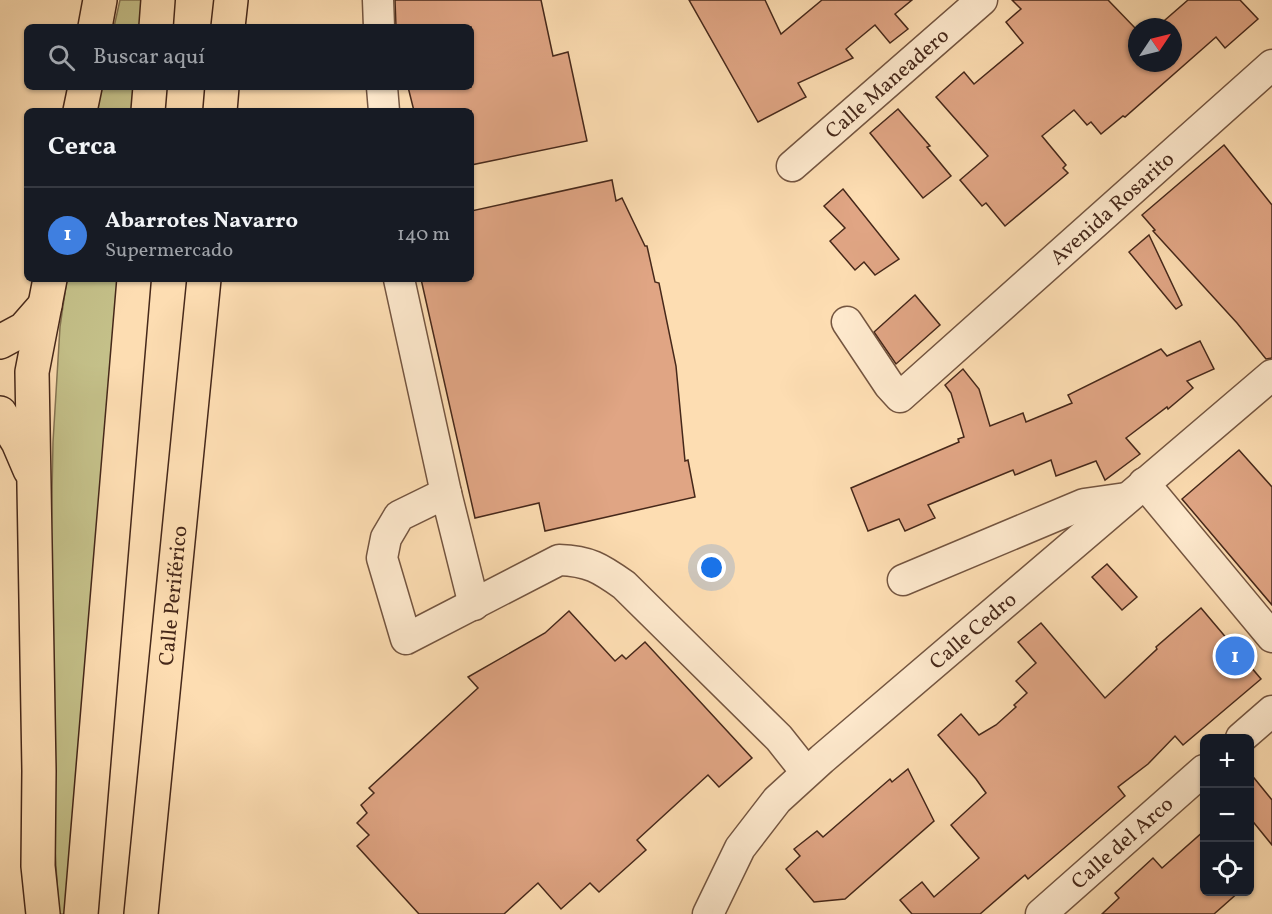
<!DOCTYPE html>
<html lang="es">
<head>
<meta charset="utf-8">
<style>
  :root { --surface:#171b24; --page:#242831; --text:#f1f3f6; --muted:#9ea1a6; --line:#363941; --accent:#ea580c }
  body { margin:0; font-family:Vollkorn,serif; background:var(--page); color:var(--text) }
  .controls { position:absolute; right:18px; bottom:18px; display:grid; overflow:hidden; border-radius:9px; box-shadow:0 2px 4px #0004 }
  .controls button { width:54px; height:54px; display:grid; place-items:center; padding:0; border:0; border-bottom:2px solid var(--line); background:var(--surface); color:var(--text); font:30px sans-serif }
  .compass { position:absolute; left:1128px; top:18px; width:54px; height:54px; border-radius:50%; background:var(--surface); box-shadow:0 2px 4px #0004; rotate:55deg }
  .you { position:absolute; left:712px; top:568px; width:21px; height:21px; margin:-15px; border:4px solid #fff; border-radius:50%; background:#1a73e8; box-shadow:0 0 0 9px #1a73e833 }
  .badge { display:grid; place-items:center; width:39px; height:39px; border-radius:50%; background:var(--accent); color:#fff; font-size:20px; font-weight:700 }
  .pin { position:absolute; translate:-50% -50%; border:3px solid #fff; box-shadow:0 2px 6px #0006 }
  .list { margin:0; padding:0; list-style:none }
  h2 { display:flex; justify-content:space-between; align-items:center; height:78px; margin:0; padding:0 24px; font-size:26px }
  h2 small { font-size:20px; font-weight:400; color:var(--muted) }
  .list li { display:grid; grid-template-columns:39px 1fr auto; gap:18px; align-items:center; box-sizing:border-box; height:96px; padding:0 24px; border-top:2px solid var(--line) }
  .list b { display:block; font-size:22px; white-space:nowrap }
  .list p { margin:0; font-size:20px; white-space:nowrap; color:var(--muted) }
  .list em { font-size:20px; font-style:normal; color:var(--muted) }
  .icon { flex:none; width:33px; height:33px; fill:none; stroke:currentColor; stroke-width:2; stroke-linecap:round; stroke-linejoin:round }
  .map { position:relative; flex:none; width:1272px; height:914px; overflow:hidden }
  .search { position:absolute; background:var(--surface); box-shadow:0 2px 4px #0004; left:24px; top:24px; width:450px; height:66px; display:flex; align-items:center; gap:15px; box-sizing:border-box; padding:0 21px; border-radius:9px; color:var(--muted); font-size:22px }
  .panel { position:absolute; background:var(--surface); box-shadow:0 2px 4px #0004; left:24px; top:108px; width:450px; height:174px; border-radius:9px }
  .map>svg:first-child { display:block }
</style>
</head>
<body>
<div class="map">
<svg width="1272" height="914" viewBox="0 0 1272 914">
  <rect width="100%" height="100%" fill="#fdddb2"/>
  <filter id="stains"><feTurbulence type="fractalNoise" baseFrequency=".00333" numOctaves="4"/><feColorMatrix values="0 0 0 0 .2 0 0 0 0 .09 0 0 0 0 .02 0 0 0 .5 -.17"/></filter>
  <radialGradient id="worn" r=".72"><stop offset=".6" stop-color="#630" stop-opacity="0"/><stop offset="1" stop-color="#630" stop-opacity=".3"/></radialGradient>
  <g fill="#c4c089" stroke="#857452" stroke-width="1.5">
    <polygon points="120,0 145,0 143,27 114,27"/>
    <polygon points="102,87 138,87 136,111 97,111"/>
    <polygon points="67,279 122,279 67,914 59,914 52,801 51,546 53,442 60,327"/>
  </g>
  <g fill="#e0a584" stroke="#46281a" stroke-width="1.5">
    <polygon points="395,0 541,0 553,56 568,52 587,141 471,165 471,111 414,111 408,87 471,87 471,27 396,27"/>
    <polygon points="689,0 765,0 781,34 822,0 912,0 895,14 908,29 890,43 875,25 846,49 853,58 798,83 806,97 758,122"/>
    <polygon points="1012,0 1108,0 1137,30 1137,63 1173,63 1173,27 1157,27 1188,0 1240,0 1258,19 1225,48 1216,37 1125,117 1123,116 1101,134 1091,122 1087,125 1074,110 1042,136 1066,165 1063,168 1068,173 1005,226 986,203 982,206 960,180 988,156 936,97 964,72 974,84 1023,43 1006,22 1021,9"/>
    <polygon points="898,109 930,146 927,147 951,176 923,198 870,133"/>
    <polygon points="1224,145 1272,205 1272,358 1266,359 1237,323 1153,231 1155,230 1142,215"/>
    <polygon points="612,180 616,201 622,198 645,246 647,246 655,282 659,283 676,366 685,461 688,460 695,497 545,531 539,503 475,518 421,279 471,279 471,211"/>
    <polygon points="843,189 899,259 875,275 864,262 855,270 830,241 845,228 824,206"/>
    <polygon points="1149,235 1182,305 1176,309 1129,252"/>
    <polygon points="915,295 940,325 896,364 874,332"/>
    <polygon points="1200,341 1214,369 1187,381 1193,388 1168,409 1167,407 1126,438 1140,454 1105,480 1096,461 1056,476 1051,460 1015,475 1013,470 928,505 935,518 905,531 899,519 868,531 851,488 959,442 958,439 964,437 951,393 945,385 963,369 979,389 990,426 1023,413 1026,422 1072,403 1068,395 1161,349 1167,356"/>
    <polygon points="1239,450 1272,487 1272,605 1182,499"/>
    <polygon points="1107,564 1137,597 1122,610 1092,577"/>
    <polygon points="1201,608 1261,679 1183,745 1175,736 1148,764 1118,787 1125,796 1028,879 1025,875 980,914 912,914 900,900 922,882 934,897 979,858 951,825 986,793 976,779 938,735 961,714 979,735 996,725 1016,707 1014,705 1027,693 1016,681 1036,663 1018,642 1041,623 1105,698 1157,649 1156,647"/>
    <polygon points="569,611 615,661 622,655 626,659 645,642 752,758 719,787 708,775 637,840 646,850 599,892 590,883 561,909 538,883 504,914 419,914 357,846 369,835 357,823 367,813 361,805 374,793 369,788 478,688 468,677 545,633"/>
    <polygon points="908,769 934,821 845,899 814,902 786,869 800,856 794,849 817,831 823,837 890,779 892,782"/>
    <polygon points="1250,773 1272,800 1272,845 1250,818"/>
    <polygon points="1204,831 1204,891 1240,891 1214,914 1102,914 1119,898 1115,893 1153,858 1162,868"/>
  </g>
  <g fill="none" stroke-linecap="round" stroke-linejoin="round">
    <defs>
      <g id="minor">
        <polyline points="378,0 379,27"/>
        <polyline points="382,87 384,111"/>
        <path id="s1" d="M792,166L982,0"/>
        <polyline points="399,279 446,493 474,605"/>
        <path id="s2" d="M847,322L889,385L900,397L1272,65"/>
        <polyline points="1144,483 1272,637"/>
        <path d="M446,493L399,516L386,538L382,558L406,639L559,560C589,561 600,568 624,585L779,738L806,772"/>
        <polyline points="903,580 1084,504 1126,498"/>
        <polyline points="1241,738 1272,711"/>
        <path id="s3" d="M708,914L740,848L777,800L822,759L1272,375"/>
        <path id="s4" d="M1041,914L1204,770"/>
      </g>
      <g id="highway">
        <polyline points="95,27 100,0"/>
        <polyline points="156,27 158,0"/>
        <polyline points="228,27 231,0"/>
        <polyline points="80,111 85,87"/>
        <polyline points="148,111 150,87"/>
        <polyline points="220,111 222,87"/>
        <polyline points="0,342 24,329 45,305"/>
        <polyline points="0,413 18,442 30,470"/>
        <polyline points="43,914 38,866 39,771 32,372 50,279"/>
        <polyline points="81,914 134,279"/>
        <path id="s5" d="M141,914L204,279"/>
      </g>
    </defs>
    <use href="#minor" stroke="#745540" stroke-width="33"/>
    <use href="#highway" stroke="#46281a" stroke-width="36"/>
    <use href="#minor" stroke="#fee9cd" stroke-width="30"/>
    <use href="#highway" stroke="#fdddb2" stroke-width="33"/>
  </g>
  <g text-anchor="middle" stroke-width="5" stroke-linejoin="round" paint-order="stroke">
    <g font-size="21" fill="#46281a" stroke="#fee9cd">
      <text dy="7" stroke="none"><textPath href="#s1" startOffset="126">Calle Maneadero</textPath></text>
      <text dy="7" stroke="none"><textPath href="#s2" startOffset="376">Avenida Rosarito</textPath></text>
      <text dy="7" stroke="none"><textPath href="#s5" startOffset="320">Calle Periférico</textPath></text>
      <text dy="7" stroke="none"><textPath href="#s3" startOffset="393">Calle Cedro</textPath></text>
      <text dy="7" stroke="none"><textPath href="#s4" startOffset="108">Calle del Arco</textPath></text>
    </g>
  </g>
  <rect width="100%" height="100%" filter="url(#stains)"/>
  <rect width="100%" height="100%" fill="url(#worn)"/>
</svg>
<div class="controls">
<button>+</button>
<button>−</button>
<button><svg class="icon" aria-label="locate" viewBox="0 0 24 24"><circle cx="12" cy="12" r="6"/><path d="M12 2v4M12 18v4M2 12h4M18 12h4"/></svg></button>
</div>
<svg class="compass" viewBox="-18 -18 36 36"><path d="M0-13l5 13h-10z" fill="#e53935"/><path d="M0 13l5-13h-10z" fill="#9ea1a6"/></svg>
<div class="you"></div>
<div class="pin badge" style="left:1235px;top:656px;background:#3f7fe0">1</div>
<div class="search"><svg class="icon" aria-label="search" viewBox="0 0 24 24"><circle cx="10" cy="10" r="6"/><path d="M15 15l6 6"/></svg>Buscar aquí</div>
<section class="panel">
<h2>Cerca<small></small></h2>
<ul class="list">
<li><span class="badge" style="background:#3f7fe0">1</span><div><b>Abarrotes Navarro</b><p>Supermercado</p></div><em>140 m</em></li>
</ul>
</section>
</div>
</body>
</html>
